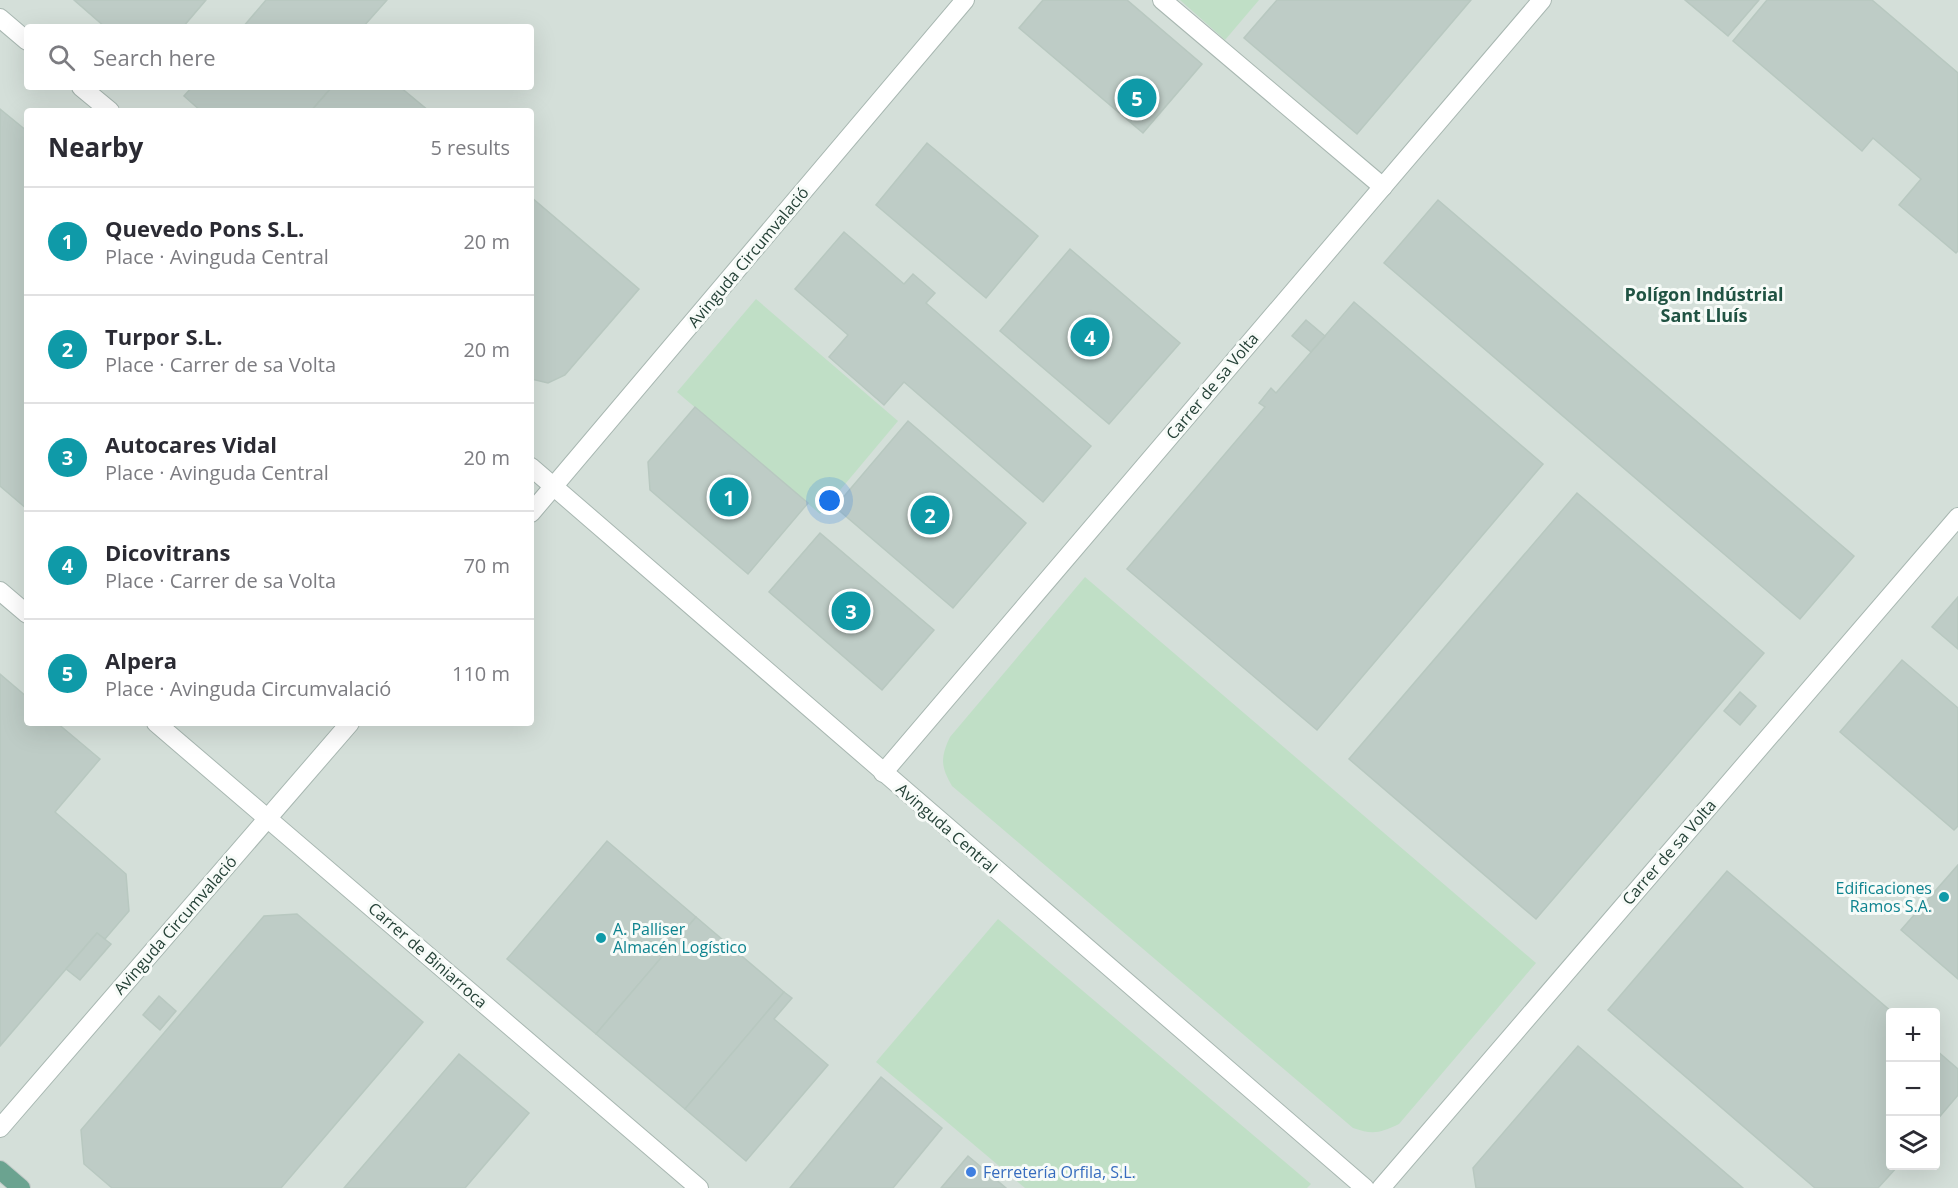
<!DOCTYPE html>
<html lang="en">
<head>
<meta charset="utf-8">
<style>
  :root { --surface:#fff; --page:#f7f7f7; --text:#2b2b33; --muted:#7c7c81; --line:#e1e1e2; --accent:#844f48 }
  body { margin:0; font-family:"Open Sans",sans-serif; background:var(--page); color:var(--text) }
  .controls { position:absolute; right:18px; bottom:18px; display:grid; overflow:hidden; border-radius:6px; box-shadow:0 6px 24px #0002 }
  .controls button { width:54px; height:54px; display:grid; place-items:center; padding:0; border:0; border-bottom:2px solid var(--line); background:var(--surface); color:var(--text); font:30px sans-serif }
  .you { position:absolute; left:830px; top:501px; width:21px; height:21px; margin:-15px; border:4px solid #fff; border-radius:50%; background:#1a73e8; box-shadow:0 0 0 9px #1a73e833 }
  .badge { display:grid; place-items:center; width:39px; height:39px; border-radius:50%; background:var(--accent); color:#fff; font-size:20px; font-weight:700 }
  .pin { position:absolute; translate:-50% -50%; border:3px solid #fff; box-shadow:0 2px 6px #0006 }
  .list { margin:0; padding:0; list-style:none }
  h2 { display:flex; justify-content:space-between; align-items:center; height:78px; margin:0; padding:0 24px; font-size:26px }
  h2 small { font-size:20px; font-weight:400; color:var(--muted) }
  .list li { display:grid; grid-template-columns:39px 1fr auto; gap:18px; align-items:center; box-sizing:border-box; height:108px; padding:0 24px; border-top:2px solid var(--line) }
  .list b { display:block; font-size:22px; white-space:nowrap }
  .list p { margin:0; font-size:20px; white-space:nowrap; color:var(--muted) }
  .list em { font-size:20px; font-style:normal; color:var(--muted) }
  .icon { flex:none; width:33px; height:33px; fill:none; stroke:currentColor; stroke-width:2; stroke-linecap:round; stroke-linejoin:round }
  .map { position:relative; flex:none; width:1958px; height:1188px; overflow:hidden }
  .search { position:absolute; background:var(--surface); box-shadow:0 6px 24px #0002; left:24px; top:24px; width:510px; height:66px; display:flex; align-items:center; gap:15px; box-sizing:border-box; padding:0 21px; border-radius:6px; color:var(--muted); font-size:22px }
  .panel { position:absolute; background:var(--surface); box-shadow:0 6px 24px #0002; left:24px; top:108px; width:510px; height:618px; border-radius:6px }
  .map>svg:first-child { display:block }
</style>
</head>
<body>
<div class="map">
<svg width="1958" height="1188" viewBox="0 0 1958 1188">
  <rect width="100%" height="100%" fill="#e6efea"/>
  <path fill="#d4dfd9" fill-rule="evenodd" d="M0,0H1958V1188H0ZM27,27H531V87H27ZM27,111H531V723H27ZM1890,1012H1936V1166H1890Z"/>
  <g fill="#c0dfc6">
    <polygon points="1180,0 1259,0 1225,40"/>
    <polygon points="756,299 898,421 820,514 677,392"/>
    <path d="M1085,577L1536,963L1399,1124C1380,1133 1373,1135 1353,1128L952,786C941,767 940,758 950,737Z"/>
    <polygon points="998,919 1311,1184 1307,1188 1025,1188 876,1062"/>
  </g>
  <g fill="#beccc6" stroke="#b8c8c0" stroke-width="1.5">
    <polygon points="74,0 206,0 183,27 105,27"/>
    <polygon points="266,0 387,0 363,27 243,27"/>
    <polygon points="1043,0 1127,0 1202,64 1143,133 1019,28"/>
    <polygon points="1277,0 1471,0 1357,134 1244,38"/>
    <polygon points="1685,0 1759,0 1728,36"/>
    <polygon points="1767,0 1872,0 1958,73 1958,251 1956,253 1899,205 1921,179 1873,138 1862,151 1733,41"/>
    <polygon points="192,87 332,87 311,111 201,111 184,96"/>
    <polygon points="332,87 400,87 429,111 311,111"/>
    <polygon points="0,109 27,131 27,509 0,486"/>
    <polygon points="927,143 1038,236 986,298 876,205"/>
    <polygon points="531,197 639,289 565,375 548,383 531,379"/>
    <polygon points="1438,200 1854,556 1800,619 1384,263"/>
    <polygon points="844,232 904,284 913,274 935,293 926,303 1091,446 1043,502 904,382 884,405 829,357 848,335 795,289"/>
    <polygon points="1070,249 1180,343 1109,424 1000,331"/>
    <polygon points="1354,302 1543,464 1317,730 1127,569 1265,407 1259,403 1271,388 1276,393"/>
    <polygon points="1306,320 1325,336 1311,352 1292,336"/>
    <polygon points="695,407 808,503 748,574 650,490 648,462"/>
    <polygon points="908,421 1026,523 953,608 835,507"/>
    <polygon points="1577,493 1764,653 1536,919 1349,759"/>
    <polygon points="820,533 934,630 882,690 769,592"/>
    <polygon points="1958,597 1958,649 1932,627"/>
    <polygon points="1902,660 1958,708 1958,826 1954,830 1840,732"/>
    <polygon points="0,674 27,697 27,723 57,723 100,759 55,812 126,874 129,911 105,939 97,933 0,1046"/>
    <polygon points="1740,692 1756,706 1740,725 1724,711"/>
    <polygon points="607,841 696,917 596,1034 507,959"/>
    <polygon points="1958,865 1958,979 1901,930"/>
    <polygon points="1727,871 1892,1012 1890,1012 1890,1166 1898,1166 1878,1188 1815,1188 1608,1010"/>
    <polygon points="297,914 423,1022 281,1188 112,1188 84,1164 81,1130 264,916"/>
    <polygon points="696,917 784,992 685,1109 596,1034"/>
    <polygon points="97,933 111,944 80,980 66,969"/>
    <polygon points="784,992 792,998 774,1019 828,1065 746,1161 685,1109"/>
    <polygon points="159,996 176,1011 160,1030 143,1015"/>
    <polygon points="1578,1046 1743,1188 1476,1188 1473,1168"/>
    <polygon points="1936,1050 1958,1069 1958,1095 1936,1121"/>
    <polygon points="459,1054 529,1113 465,1188 344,1188"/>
    <polygon points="881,1077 942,1128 893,1188 790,1188"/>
    <polygon points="968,1156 1006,1188 941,1188"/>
  </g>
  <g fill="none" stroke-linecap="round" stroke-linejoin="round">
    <defs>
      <g id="minor">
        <polyline points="1162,0 1383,187"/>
        <polyline points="0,18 27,41"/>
        <polyline points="81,87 110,111"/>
        <polyline points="531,467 1365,1188"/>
        <polyline points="531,513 965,0"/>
        <polyline points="0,591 27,614"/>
        <polyline points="156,723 699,1188"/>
        <polyline points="883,773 1542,0"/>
        <polyline points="0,1128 350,723"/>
        <polyline points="1381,1188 1958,517"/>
      </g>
      <polyline id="major" points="0,1170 21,1188"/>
    </defs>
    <use href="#minor" stroke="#a8b7b1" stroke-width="20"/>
    <use href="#major" stroke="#c2cac7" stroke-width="20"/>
    <use href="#minor" stroke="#fff" stroke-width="18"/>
    <use href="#major" stroke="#6ba390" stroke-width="18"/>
  </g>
  <g fill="#0f9aa8" stroke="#f7fbf8" stroke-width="2">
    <circle cx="1944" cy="897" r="6"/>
    <circle cx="601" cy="938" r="6"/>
  </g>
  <circle fill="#3f7fe0" stroke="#f7fbf8" stroke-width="2" cx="971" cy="1172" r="6"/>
  <g text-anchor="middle" stroke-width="6" stroke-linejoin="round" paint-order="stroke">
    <g font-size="16" fill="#254137" stroke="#f7fbf8">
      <text transform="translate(748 257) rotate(-50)" y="6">Avinguda Circumvalació</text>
      <text transform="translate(1212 386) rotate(-50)" y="6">Carrer de sa Volta</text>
      <text transform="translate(947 828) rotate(41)" y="6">Avinguda Central</text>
      <text transform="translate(1669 852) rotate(-49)" y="6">Carrer de sa Volta</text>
      <text transform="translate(175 925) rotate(-49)" y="6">Avinguda Circumvalació</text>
      <text transform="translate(428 955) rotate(41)" y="6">Carrer de Biniarroca</text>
    </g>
    <g font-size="16" fill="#0d838f" stroke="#f7fbf8" text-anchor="end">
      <text x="1932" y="894">Edificaciones<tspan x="1932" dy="18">Ramos S.A.</tspan></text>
      <text x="613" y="935" text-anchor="start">A. Palliser<tspan x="613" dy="18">Almacén Logístico</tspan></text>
    </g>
    <g font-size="16" fill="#366cbe" stroke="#f7fbf8" text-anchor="start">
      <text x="983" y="1178">Ferretería Orfila, S.L.</text>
    </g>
    <g font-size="18" font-weight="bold" fill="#205343" stroke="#f7fbf8">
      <text x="1704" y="301">Polígon Indústrial<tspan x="1704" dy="21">Sant Lluís</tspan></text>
    </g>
  </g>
</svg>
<div class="controls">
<button>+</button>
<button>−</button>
<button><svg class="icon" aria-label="layers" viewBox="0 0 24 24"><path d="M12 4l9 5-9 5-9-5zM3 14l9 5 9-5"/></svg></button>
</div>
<div class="you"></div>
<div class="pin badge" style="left:729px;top:497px;background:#0f9aa8">1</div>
<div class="pin badge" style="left:930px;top:515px;background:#0f9aa8">2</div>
<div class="pin badge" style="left:851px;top:611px;background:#0f9aa8">3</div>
<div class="pin badge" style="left:1090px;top:337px;background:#0f9aa8">4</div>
<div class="pin badge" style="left:1137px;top:98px;background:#0f9aa8">5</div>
<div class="search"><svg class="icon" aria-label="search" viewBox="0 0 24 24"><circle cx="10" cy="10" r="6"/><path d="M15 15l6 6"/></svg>Search here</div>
<section class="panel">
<h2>Nearby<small>5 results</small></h2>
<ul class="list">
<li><span class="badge" style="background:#0f9aa8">1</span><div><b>Quevedo Pons S.L.</b><p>Place · Avinguda Central</p></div><em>20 m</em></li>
<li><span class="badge" style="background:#0f9aa8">2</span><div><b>Turpor S.L.</b><p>Place · Carrer de sa Volta</p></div><em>20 m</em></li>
<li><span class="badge" style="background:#0f9aa8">3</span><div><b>Autocares Vidal</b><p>Place · Avinguda Central</p></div><em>20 m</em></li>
<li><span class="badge" style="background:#0f9aa8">4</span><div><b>Dicovitrans</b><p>Place · Carrer de sa Volta</p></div><em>70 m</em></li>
<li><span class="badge" style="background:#0f9aa8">5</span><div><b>Alpera</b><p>Place · Avinguda Circumvalació</p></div><em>110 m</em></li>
</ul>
</section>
</div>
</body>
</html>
